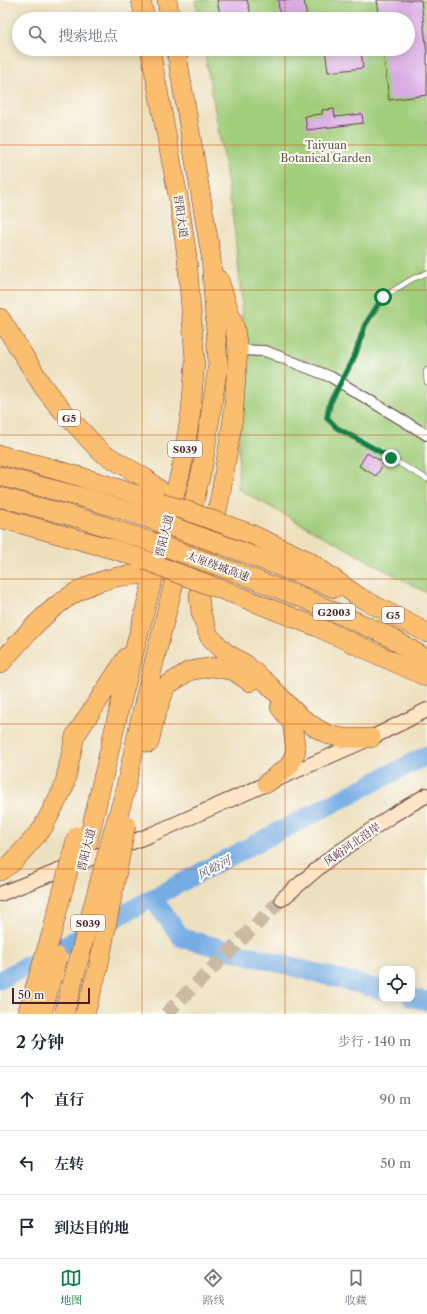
<!DOCTYPE html>
<html lang="zh">
<head>
<meta charset="utf-8">
<style>
  :root { --surface:#fff; --page:#f2f2f3; --text:#1f2937; --muted:#747a83; --line:#e0e1e3; --accent:#0b8043 }
  body { margin:0; font-family:"Libre Caslon Text","Noto Serif SC",serif; background:var(--page); color:var(--text) }
  .controls { position:absolute; right:12px; bottom:12px; display:grid; overflow:hidden; border-radius:8px; box-shadow:0 2px 10px #0003 }
  .controls button { width:36px; height:36px; display:grid; place-items:center; padding:0; border:0; border-bottom:1px solid var(--line); background:var(--surface); color:var(--text); font:20px sans-serif }
  .scale { position:absolute; left:12px; bottom:10px; width:78px; box-sizing:border-box; padding-left:4px; border:2px solid #4a1f2b; border-top:0; font-size:11px; line-height:14px; white-space:nowrap; color:#4a1f2b; -webkit-text-stroke:3px #fdfcf7; paint-order:stroke }
  .stop { position:absolute; width:12px; height:12px; margin:-9px; border:3px solid #0b8043; border-radius:50%; background:#fff }
  .stop.end { background:#0b8043; border-color:#fff; box-shadow:0 1px 4px #0008 }
  .list { margin:0; padding:0; list-style:none }
  h2 { display:flex; justify-content:space-between; align-items:center; height:52px; margin:0; padding:0 16px; font-size:17px }
  h2 small { font-size:13px; font-weight:400; color:var(--muted) }
  .list li { display:grid; grid-template-columns:26px 1fr auto; gap:12px; align-items:center; box-sizing:border-box; height:64px; padding:0 16px; border-top:1px solid var(--line) }
  .list b { display:block; font-size:15px; white-space:nowrap }
  .list em { font-size:13px; font-style:normal; color:var(--muted) }
  .icon { flex:none; width:22px; height:22px; fill:none; stroke:currentColor; stroke-width:2; stroke-linecap:round; stroke-linejoin:round }
  .map { position:relative; flex:none; width:427px; height:1014px; overflow:hidden }
  .search { position:absolute; background:var(--surface); box-shadow:0 2px 10px #0003; left:12px; right:12px; top:12px; height:44px; display:flex; align-items:center; gap:10px; box-sizing:border-box; padding:0 14px; border-radius:22px; color:var(--muted); font-size:15px }
  .sheet { height:244px; background:var(--surface) }
  nav { display:flex; justify-content:space-around; align-items:center; box-sizing:border-box; height:56px; border-top:1px solid var(--line); background:var(--surface); font-size:11px; color:var(--muted) }
  nav a { display:grid; justify-items:center; gap:2px }
  nav .on { color:var(--accent) }
  .map>svg:first-child { display:block }
</style>
</head>
<body>
<div class="map">
<svg width="427" height="1014" viewBox="0 0 427 1014">
  <rect width="100%" height="100%" fill="#fdfcf7"/>
  <filter id="ink" filterUnits="userSpaceOnUse"><feTurbulence type="fractalNoise" baseFrequency=".025" numOctaves="2"/><feDisplacementMap in="SourceGraphic" scale="8" xChannelSelector="R" yChannelSelector="G"/><feConvolveMatrix kernelMatrix="1 2 1 2 8 2 1 2 1" color-interpolation-filters="sRGB"/></filter>
  <filter id="wash" filterUnits="userSpaceOnUse"><feTurbulence type="fractalNoise" baseFrequency=".012" numOctaves="4" result="noise"/><feDisplacementMap in="SourceGraphic" scale="16" xChannelSelector="R" yChannelSelector="G"/><feGaussianBlur stdDeviation="0.9" result="paint"/><feColorMatrix in="noise" values="0 0 0 0 0 0 0 0 0 0 0 0 0 0 0 0 0 1.4 0 .05"/><feComposite in="paint" operator="in"/></filter>
  <g filter="url(#wash)">
    <rect width="100%" height="100%" fill="#ede0be"/>
    <polygon fill="#a1ce7c" stroke="#767654" points="195,0 427,0 427,593 238,489 242,302 234,226 225,167 204,49 408,49 408,19 199,19"/>
    <g fill="none" stroke-linecap="round" stroke-linejoin="round">
      <g stroke="#75ace4" stroke-width="19">
        <polyline points="152,898 182,938 382,990"/>
        <polyline points="0,980 216,864 427,755"/>
        <polyline points="412,998 427,1001"/>
      </g>
    </g>
    <g id="blocks">
      <g fill="#daabe4">
        <polygon points="217,0 247,0 251,15 232,19 221,19"/>
        <polygon points="278,0 304,0 307,19 280,19"/>
        <polygon points="377,0 421,0 427,53 427,95 389,100 383,49 408,49 408,19 380,19"/>
        <polygon points="325,49 361,49 363,68 328,72"/>
        <polygon points="334,109 335,117 362,114 363,123 307,130 305,116 322,114 322,110"/>
        <polygon points="367,453 384,463 376,476 359,466"/>
      </g>
    </g>
  </g>
  <g filter="url(#ink)">
    <use href="#blocks" fill-opacity="0" stroke="#623c41" stroke-width="1"/>
    <g fill="none" stroke-linecap="round" stroke-linejoin="round">
      <polyline stroke="#ccb9a1" stroke-width="14" stroke-dasharray="14 7" stroke-linecap="butt" points="166,1014 282,899"/>
      <defs>
        <g id="lane">
          <polyline points="427,273 412,279 383,297 365,325 355,355 330,403 327,418 337,428 427,479"/>
          <polyline points="427,370 426,372 427,382"/>
        </g>
        <polyline id="street" points="238,350 265,351 331,377 427,435"/>
        <g id="secondary">
          <polyline points="0,894 150,835 371,738 427,710"/>
          <polyline points="282,899 329,859 391,816 427,795"/>
        </g>
        <g id="highway">
          <polyline points="141,0 145,19"/>
          <polyline points="167,0 170,19"/>
          <polyline points="219,280 235,329 238,350 233,418 221,492 199,596 201,613 209,636 226,653 245,664 268,684 299,716 316,728 329,735 344,738 371,738"/>
          <polyline points="0,318 44,388 60,408 101,452 145,478 163,493"/>
          <path d="M0,455C54,468 107,484 160,503"/>
          <polyline points="0,476 89,499 156,521"/>
          <polyline points="0,497 83,519 149,541"/>
          <polyline points="0,518 116,550 145,560"/>
          <polyline points="251,534 307,560 359,597 427,633"/>
          <polyline points="245,553 334,588"/>
          <polyline points="238,573 305,599 386,635 427,659"/>
          <polyline points="231,593 317,627 427,677"/>
          <path d="M0,664C39,619 76,574 142,575"/>
          <polyline points="149,743 155,717 166,686 189,671 212,667 234,671 250,682"/>
          <polyline points="267,783 289,766 296,751 292,723 280,707"/>
          <polyline points="113,832 124,795 143,707 203,465 218,365 211,256 176,49"/>
          <polyline points="88,842 117,718 182,466 191,411 195,361 187,257 179,201 150,49"/>
          <polyline points="0,871 12,863 42,829 64,787 75,736 127,657"/>
        </g>
      </defs>
      <use href="#lane" stroke="#623c41" stroke-width="6"/>
      <use href="#street" stroke="#623c41" stroke-width="12"/>
      <use href="#secondary" stroke="#623c41" stroke-width="16"/>
      <use href="#highway" stroke="#623c41" stroke-width="20"/>
      <use href="#lane" stroke="#fff" stroke-width="5"/>
      <use href="#street" stroke="#fff" stroke-width="10"/>
      <use href="#secondary" stroke="#fde5c5" stroke-width="14"/>
      <use href="#highway" stroke="#fbbd6e" stroke-width="19"/>
      <defs>
        <g id="highway-bridge">
          <polyline points="160,503 185,510 251,534"/>
          <polyline points="156,521 245,553"/>
          <polyline points="149,541 238,573"/>
          <polyline points="145,560 174,572 231,593"/>
          <polyline points="27,1014 52,932 77,836"/>
          <polyline points="42,1014 57,957"/>
          <polyline points="64,1014 113,832"/>
          <polyline points="85,1014 98,969 126,825"/>
        </g>
      </defs>
      <use href="#highway-bridge" stroke="#623c41" stroke-width="20" stroke-linecap="butt"/>
      <use href="#highway-bridge" stroke="#fbbd6e" stroke-width="19"/>
    </g>
  </g>
  <g fill="none" stroke-linecap="round" stroke-linejoin="round" filter="url(#ink)">
    <polyline stroke="#0b8043" stroke-width="5" points="383,297 365,325 355,355 330,403 327,418 337,428 391,458"/>
  </g>
  <path fill="none" stroke="#d8530f" stroke-width="1" stroke-opacity="0.55" d="M142,0V19M285,0V19M142,49V1014M285,49V1014M0,145H427M0,290H427M0,435H427M0,579H427M0,724H427M0,869H427"/>
  <g text-anchor="middle" stroke-width="4" stroke-linejoin="round" paint-order="stroke">
    <g fill="#fdfcf7" stroke="#806168" stroke-width="1">
      <rect x="58" y="410" width="22" height="16" rx="3"/>
      <rect x="168" y="441" width="34" height="16" rx="3"/>
      <rect x="313" y="604" width="42" height="16" rx="3"/>
      <rect x="382" y="607" width="22" height="16" rx="3"/>
      <rect x="71" y="915" width="34" height="16" rx="3"/>
    </g>
    <g font-size="10" font-weight="bold" fill="#4a1f2b">
      <text x="69" y="422">G5</text>
      <text x="185" y="453">S039</text>
      <text x="334" y="616">G2003</text>
      <text x="393" y="619">G5</text>
      <text x="88" y="927">S039</text>
    </g>
    <g font-size="11" fill="#645443" stroke="#fdfcf7">
      <text x="326" y="149">Taiyuan<tspan x="326" dy="13">Botanical Garden</tspan></text>
    </g>
    <g font-size="11" fill="#4a1f2b" stroke="#fdfcf7">
      <text transform="translate(181 216) rotate(82)" y="4">晋阳大道</text>
      <text transform="translate(164 536) rotate(-76)" y="4">晋阳大道</text>
      <text transform="translate(218 566) rotate(20)" y="4">太原绕城高速</text>
      <text transform="translate(352 844) rotate(-35)" y="4">风峪河北沿岸</text>
      <text transform="translate(86 850) rotate(-76)" y="4">晋阳大道</text>
    </g>
    <g font-size="12" font-style="italic" fill="#5b5775" stroke="#fdfcf7">
      <text transform="translate(214 868) rotate(-28)" y="4">风峪河</text>
    </g>
  </g>
</svg>
<div class="controls">
<button><svg class="icon" aria-label="locate" viewBox="0 0 24 24"><circle cx="12" cy="12" r="6"/><path d="M12 2v4M12 18v4M2 12h4M18 12h4"/></svg></button>
</div>
<div class="scale">50 m</div>
<div class="stop" style="left:383px;top:297px"></div>
<div class="stop end" style="left:391px;top:458px"></div>
<div class="search"><svg class="icon" aria-label="search" viewBox="0 0 24 24"><circle cx="10" cy="10" r="6"/><path d="M15 15l6 6"/></svg>搜索地点</div>
</div>
<section class="sheet">
<h2>2 分钟<small>步行 · 140 m</small></h2>
<ul class="list">
<li><svg class="icon" aria-label="ahead" viewBox="0 0 24 24"><path d="M12 20V5M6 11l6-6 6 6"/></svg><div><b>直行</b></div><em>90 m</em></li>
<li><svg class="icon" aria-label="left" viewBox="0 0 24 24"><path d="M17 20v-9H6M10 6l-5 5 5 5"/></svg><div><b>左转</b></div><em>50 m</em></li>
<li><svg class="icon" aria-label="arrive" viewBox="0 0 24 24"><path d="M6 21V4h12l-3 4 3 4H6"/></svg><div><b>到达目的地</b></div></li>
</ul>
</section>
<nav>
<a class="on"><svg class="icon" aria-label="map" viewBox="0 0 24 24"><path d="M3 6l6-2 6 2 6-2v14l-6 2-6-2-6 2zM9 4v14M15 6v14"/></svg>地图</a>
<a><svg class="icon" aria-label="directions" viewBox="0 0 24 24"><path d="M12 3l9 9-9 9-9-9zM9 14v-3h6M13 9l2 2-2 2"/></svg>路线</a>
<a><svg class="icon" aria-label="saved" viewBox="0 0 24 24"><path d="M7 4h10v16l-5-4-5 4z"/></svg>收藏</a>
</nav>
</body>
</html>
